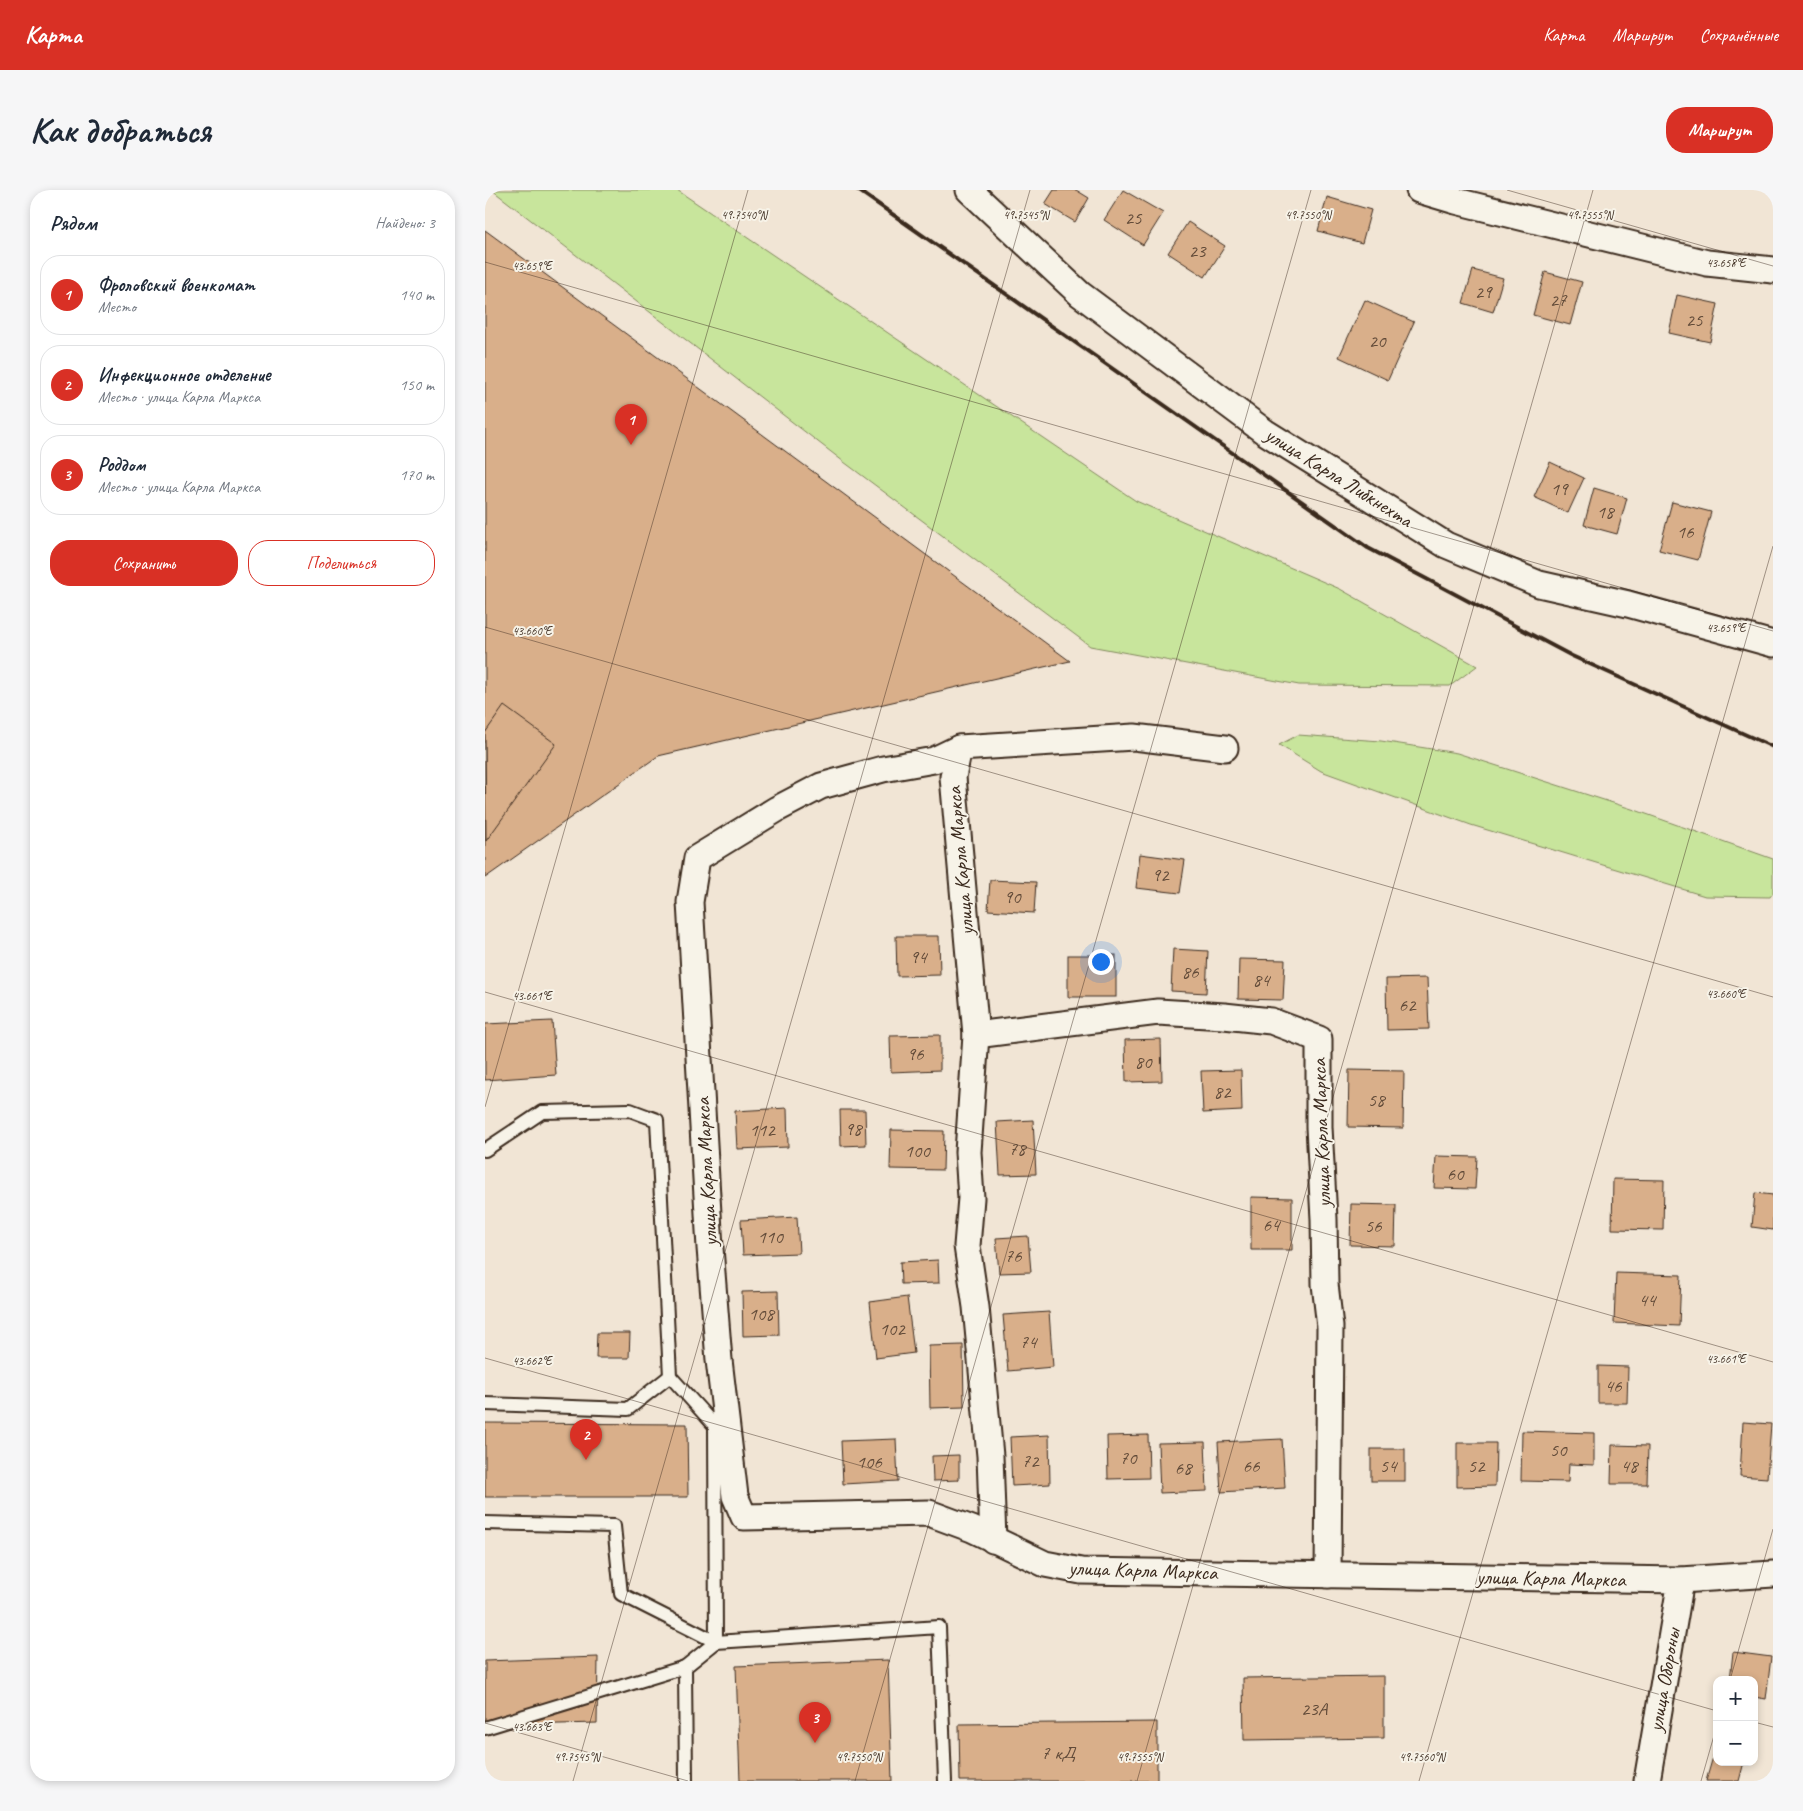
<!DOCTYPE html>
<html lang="ru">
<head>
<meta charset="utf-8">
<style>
  :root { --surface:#fff; --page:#f6f6f7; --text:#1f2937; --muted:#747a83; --line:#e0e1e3; --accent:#d93025 }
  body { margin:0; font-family:Caveat,sans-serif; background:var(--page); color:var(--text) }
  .controls { position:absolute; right:15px; bottom:15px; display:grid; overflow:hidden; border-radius:10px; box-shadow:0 2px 8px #0003 }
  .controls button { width:45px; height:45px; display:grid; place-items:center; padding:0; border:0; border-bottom:1px solid var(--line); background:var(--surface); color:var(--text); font:25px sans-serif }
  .you { position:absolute; left:615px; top:771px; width:18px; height:18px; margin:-12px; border:4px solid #fff; border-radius:50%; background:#1a73e8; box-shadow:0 0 0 8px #1a73e833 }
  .badge { display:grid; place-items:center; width:32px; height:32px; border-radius:50%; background:var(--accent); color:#fff; font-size:16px; font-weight:700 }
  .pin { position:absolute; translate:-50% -41px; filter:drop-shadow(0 1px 2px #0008) }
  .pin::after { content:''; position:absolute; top:26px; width:18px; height:15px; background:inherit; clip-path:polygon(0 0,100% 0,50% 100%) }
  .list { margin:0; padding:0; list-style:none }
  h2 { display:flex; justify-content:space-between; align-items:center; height:65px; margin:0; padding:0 20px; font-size:21px }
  h2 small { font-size:16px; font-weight:400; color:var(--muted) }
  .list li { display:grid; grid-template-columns:32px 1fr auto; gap:15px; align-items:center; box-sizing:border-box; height:80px; margin:0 10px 10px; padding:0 10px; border:1px solid var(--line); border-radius:20px }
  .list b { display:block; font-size:19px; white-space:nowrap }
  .list p { margin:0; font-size:16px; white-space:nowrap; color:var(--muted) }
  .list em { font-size:16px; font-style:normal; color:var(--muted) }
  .actions { display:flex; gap:10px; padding:15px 20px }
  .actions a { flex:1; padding:11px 0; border:1px solid var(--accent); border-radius:20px; text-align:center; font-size:18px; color:var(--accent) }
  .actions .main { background:var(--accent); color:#fff }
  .map { position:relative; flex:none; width:1288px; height:1591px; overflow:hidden; border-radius:20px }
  header { display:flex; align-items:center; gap:30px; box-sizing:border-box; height:70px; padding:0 25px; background:var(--accent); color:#fff }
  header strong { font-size:24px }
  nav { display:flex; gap:28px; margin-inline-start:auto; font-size:18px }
  .intro { display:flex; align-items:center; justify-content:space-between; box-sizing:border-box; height:120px; padding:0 30px }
  h1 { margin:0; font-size:35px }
  .button { padding:12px 22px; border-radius:20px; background:var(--accent); color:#fff; font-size:18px; font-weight:700 }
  main { display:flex; gap:30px; padding:0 30px }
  aside { flex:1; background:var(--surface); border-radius:20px; box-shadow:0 2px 8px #0003 }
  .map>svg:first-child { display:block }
</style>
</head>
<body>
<header>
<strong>Карта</strong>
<nav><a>Карта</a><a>Маршрут</a><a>Сохранённые</a></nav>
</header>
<div class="intro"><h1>Как добраться</h1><a class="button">Маршрут</a></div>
<main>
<aside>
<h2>Рядом<small>Найдено: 3</small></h2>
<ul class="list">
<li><span class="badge">1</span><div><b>Фроловский военкомат</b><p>Место</p></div><em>140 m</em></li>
<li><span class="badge">2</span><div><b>Инфекционное отделение</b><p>Место · улица Карла Маркса</p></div><em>150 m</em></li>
<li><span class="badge">3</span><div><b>Роддом</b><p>Место · улица Карла Маркса</p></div><em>170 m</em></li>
</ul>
<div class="actions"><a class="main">Сохранить</a><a>Поделиться</a></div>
</aside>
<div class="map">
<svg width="1288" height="1591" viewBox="0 0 1288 1591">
  <rect width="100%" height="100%" fill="#f1e5d5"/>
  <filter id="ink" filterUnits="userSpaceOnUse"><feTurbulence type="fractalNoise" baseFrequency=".02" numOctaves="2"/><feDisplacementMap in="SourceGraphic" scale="10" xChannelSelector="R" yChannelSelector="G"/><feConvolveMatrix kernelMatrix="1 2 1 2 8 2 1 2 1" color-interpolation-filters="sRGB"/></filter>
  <g filter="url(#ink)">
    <g fill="#c8e59c" stroke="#82885d">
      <polygon points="7,0 192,0 651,311 855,399 992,476 965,496 814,495 605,456 359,272"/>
      <polygon points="813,545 896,551 972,563 1150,620 1288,669 1288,703 1285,707 1220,706 986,635 836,581 794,555"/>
    </g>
    <g fill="#d9af8a" stroke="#3b2a1e">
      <polygon points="569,0 591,0 604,8 590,32 560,14"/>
      <polygon points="638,0 678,23 658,55 619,30"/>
      <polygon points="842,7 886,20 877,53 833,41"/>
      <polygon points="703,32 740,56 720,87 683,63"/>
      <polygon points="0,40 585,471 173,566 0,688"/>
      <polygon points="988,80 1018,88 1008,122 978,113"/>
      <polygon points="1060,82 1097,92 1085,135 1048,125"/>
      <polygon points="1192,105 1233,114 1225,152 1184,143"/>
      <polygon points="880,110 929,132 903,190 854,167"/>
      <polygon points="1065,272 1099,288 1083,323 1049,307"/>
      <polygon points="1109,298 1142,308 1132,344 1099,335"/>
      <polygon points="1187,312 1226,322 1213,370 1174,360"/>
      <polygon points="19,516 71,554 1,651 0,543"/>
      <polygon points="655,664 700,670 695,703 651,698"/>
      <polygon points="505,690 551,692 549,723 503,720"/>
      <polygon points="411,746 454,746 455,785 412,786"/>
      <polygon points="688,759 723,761 721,803 686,801"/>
      <rect x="583" y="765" width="48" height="42"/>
      <polygon points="754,769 800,770 798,810 753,809"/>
      <polygon points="942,788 944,839 902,840 901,789"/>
      <polygon points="67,831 71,885 0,890 0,834"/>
      <polygon points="455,845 455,880 406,882 405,846"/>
      <polygon points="676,849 677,891 641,892 640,850"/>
      <polygon points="756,880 757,921 718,923 716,881"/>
      <polygon points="864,880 919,881 918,938 863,937"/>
      <polygon points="302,918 303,957 252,959 250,921"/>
      <polygon points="355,920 380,920 381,955 356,956"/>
      <polygon points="548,930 551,984 515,985 512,932"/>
      <polygon points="406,940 459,941 458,980 405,979"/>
      <polygon points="951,966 992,967 990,999 949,998"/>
      <polygon points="1128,989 1179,990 1178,1040 1127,1039"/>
      <polygon points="1270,1003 1288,1005 1288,1040 1267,1037"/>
      <polygon points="766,1007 807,1008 807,1060 766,1060"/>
      <polygon points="866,1014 911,1015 910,1056 865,1055"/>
      <polygon points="312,1027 314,1063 258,1065 256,1030"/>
      <polygon points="543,1046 546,1082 514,1083 511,1048"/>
      <polygon points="453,1070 454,1093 416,1094 415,1072"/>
      <polygon points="1131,1083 1196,1085 1194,1136 1129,1133"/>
      <polygon points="293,1101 294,1145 258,1146 257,1102"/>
      <polygon points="422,1107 429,1163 391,1168 385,1112"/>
      <polygon points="564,1122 568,1177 523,1181 518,1125"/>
      <polygon points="112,1143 145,1143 144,1168 111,1168"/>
      <polygon points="478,1155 479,1217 445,1218 444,1156"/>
      <polygon points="1113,1176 1143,1177 1142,1213 1113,1213"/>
      <polygon points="1258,1232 1286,1234 1282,1288 1255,1286"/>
      <polygon points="0,1233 202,1234 203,1307 0,1307"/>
      <polygon points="1037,1241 1109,1243 1109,1275 1084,1274 1083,1292 1036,1291"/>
      <polygon points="564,1245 565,1294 527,1296 525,1247"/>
      <polygon points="663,1245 664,1288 623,1289 622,1246"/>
      <polygon points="411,1249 413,1291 358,1294 356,1251"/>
      <polygon points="797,1249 800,1298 736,1302 733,1252"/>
      <polygon points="720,1252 722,1301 675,1303 673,1253"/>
      <polygon points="972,1253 1011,1253 1010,1296 972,1297"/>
      <polygon points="1127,1255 1163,1256 1162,1294 1126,1294"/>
      <rect x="886" y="1259" width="34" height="32"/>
      <polygon points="474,1265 474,1290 448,1291 447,1266"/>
      <polygon points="1248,1462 1286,1467 1281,1509 1269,1507 1269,1490 1245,1490"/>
      <polygon points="113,1467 112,1533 0,1536 0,1471"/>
      <polygon points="403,1470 407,1591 255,1591 251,1476"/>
      <polygon points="899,1486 899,1548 759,1550 758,1488"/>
      <polygon points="672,1532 672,1591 475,1591 474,1534"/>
      <polygon points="1232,1553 1232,1572 1259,1572 1254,1591 1221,1591"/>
    </g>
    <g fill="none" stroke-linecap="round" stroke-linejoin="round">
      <defs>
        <g id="lane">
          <polyline points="0,960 57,922 145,920 172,930 185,1186 230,1236 231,1452 200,1477 0,1538"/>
          <polyline points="0,1214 143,1219 185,1186"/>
          <polyline points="0,1333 129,1336 136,1404 231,1452 454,1437 460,1591"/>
          <polyline points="200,1477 201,1591"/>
        </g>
        <g id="street">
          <polyline points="484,0 595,104 780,242 961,355 1054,394 1143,414 1288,454"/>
          <polyline points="934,0 971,11 1222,73 1288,80"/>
          <polyline points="474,558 468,587 491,845 483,962 486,1008 482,1056 491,1117 505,1266 508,1350"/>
          <polyline points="740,558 649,547 474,558 449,570 398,579 336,596 292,619 212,668 205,712 225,1058 234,1170 250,1306 259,1327 444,1323 487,1339 560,1374 596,1381 1196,1390 1288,1384"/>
          <polyline points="491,845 673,822 739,826 786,831 834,849 834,937 839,1029 840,1094 845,1137 843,1385"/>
          <polyline points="1162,1591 1196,1390"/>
        </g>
      </defs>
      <use href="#lane" stroke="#3b2a1e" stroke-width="16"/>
      <use href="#street" stroke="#3b2a1e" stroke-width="29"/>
      <use href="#lane" stroke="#f7f3e8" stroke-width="12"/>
      <use href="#street" stroke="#f7f3e8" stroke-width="25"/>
      <polyline stroke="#3b2a1e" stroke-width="4" points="373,0 883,358 1087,466 1288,557"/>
    </g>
  </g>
  <path fill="none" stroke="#3b2a1e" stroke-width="1" stroke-opacity="0.45" d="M1022,0L1288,76M0,72L1288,441M0,437L1288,807M0,802L1288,1172M0,917L263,0M0,1168L1232,1521M1245,1490L1288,1339M1269,1532L1288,1537M0,1533L203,1591M88,1591L545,0M370,1591L826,0M652,1591L1108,0M934,1591L1288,356M1216,1591L1232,1535"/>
  <g text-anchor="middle" stroke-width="4" stroke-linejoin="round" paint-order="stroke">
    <g font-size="19" fill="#624b39">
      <text x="648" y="34">25</text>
      <text x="712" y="67">23</text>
      <text x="998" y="108">29</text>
      <text x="1073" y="116">27</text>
      <text x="1209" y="136">25</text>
      <text x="892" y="157">20</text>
      <text x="1074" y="305">19</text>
      <text x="1120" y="328">18</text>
      <text x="1200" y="348">16</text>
      <text x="675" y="691">92</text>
      <text x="527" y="713">90</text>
      <text x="433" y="773">94</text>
      <text x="705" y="788">86</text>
      <text x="776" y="796">84</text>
      <text x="922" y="821">62</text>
      <text x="430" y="870">96</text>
      <text x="658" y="878">80</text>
      <text x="737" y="908">82</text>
      <text x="891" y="916">58</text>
      <text x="368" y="945">98</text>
      <text x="277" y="946">112</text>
      <text x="532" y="965">78</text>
      <text x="432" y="967">100</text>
      <text x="970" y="990">60</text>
      <text x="786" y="1041">64</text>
      <text x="888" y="1042">56</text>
      <text x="285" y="1053">110</text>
      <text x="528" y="1072">76</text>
      <text x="1162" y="1116">44</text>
      <text x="276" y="1130">108</text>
      <text x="407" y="1145">102</text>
      <text x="543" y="1158">74</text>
      <text x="1128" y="1202">46</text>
      <text x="1073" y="1266">50</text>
      <text x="643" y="1274">70</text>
      <text x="545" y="1277">72</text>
      <text x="384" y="1278">106</text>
      <text x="766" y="1282">66</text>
      <text x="903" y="1282">54</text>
      <text x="991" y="1282">52</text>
      <text x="1144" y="1282">48</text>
      <text x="698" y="1284">68</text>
      <text x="829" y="1525">23А</text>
      <text x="573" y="1569">7 кД</text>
    </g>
    <g font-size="21" fill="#3b2a1e" stroke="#f7f3e8">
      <text transform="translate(854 287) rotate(32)" y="7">улица Карла Либкнехта</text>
      <text transform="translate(475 671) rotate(-95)" y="7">улица Карла Маркса</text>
      <text transform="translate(836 943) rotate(-92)" y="7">улица Карла Маркса</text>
      <text transform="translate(221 982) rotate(-93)" y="7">улица Карла Маркса</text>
      <text transform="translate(658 1380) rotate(2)" y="7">улица Карла Маркса</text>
      <text transform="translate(1066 1388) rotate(1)" y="7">улица Карла Маркса</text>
      <text transform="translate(1179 1490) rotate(-80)" y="7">улица Обороны</text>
    </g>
  </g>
  <g font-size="12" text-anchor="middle" fill="#3b2a1e" stroke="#f7f3e8" stroke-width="4" stroke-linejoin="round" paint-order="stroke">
    <text x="259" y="29">49.7540°N</text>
    <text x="541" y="29">49.7545°N</text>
    <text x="823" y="29">49.7550°N</text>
    <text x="1105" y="29">49.7555°N</text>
    <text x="1241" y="77">43.658°E</text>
    <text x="47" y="80">43.659°E</text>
    <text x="1241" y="442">43.659°E</text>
    <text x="47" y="445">43.660°E</text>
    <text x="1241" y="808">43.660°E</text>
    <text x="47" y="810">43.661°E</text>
    <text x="1241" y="1173">43.661°E</text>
    <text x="47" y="1175">43.662°E</text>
    <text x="47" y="1541">43.663°E</text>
    <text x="92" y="1571">49.7545°N</text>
    <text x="374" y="1571">49.7550°N</text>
    <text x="655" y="1571">49.7555°N</text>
    <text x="937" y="1571">49.7560°N</text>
  </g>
</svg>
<div class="controls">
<button>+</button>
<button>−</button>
</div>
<div class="you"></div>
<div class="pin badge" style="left:146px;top:255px">1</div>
<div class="pin badge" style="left:101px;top:1270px">2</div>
<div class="pin badge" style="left:330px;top:1553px">3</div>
</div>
</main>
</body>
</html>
